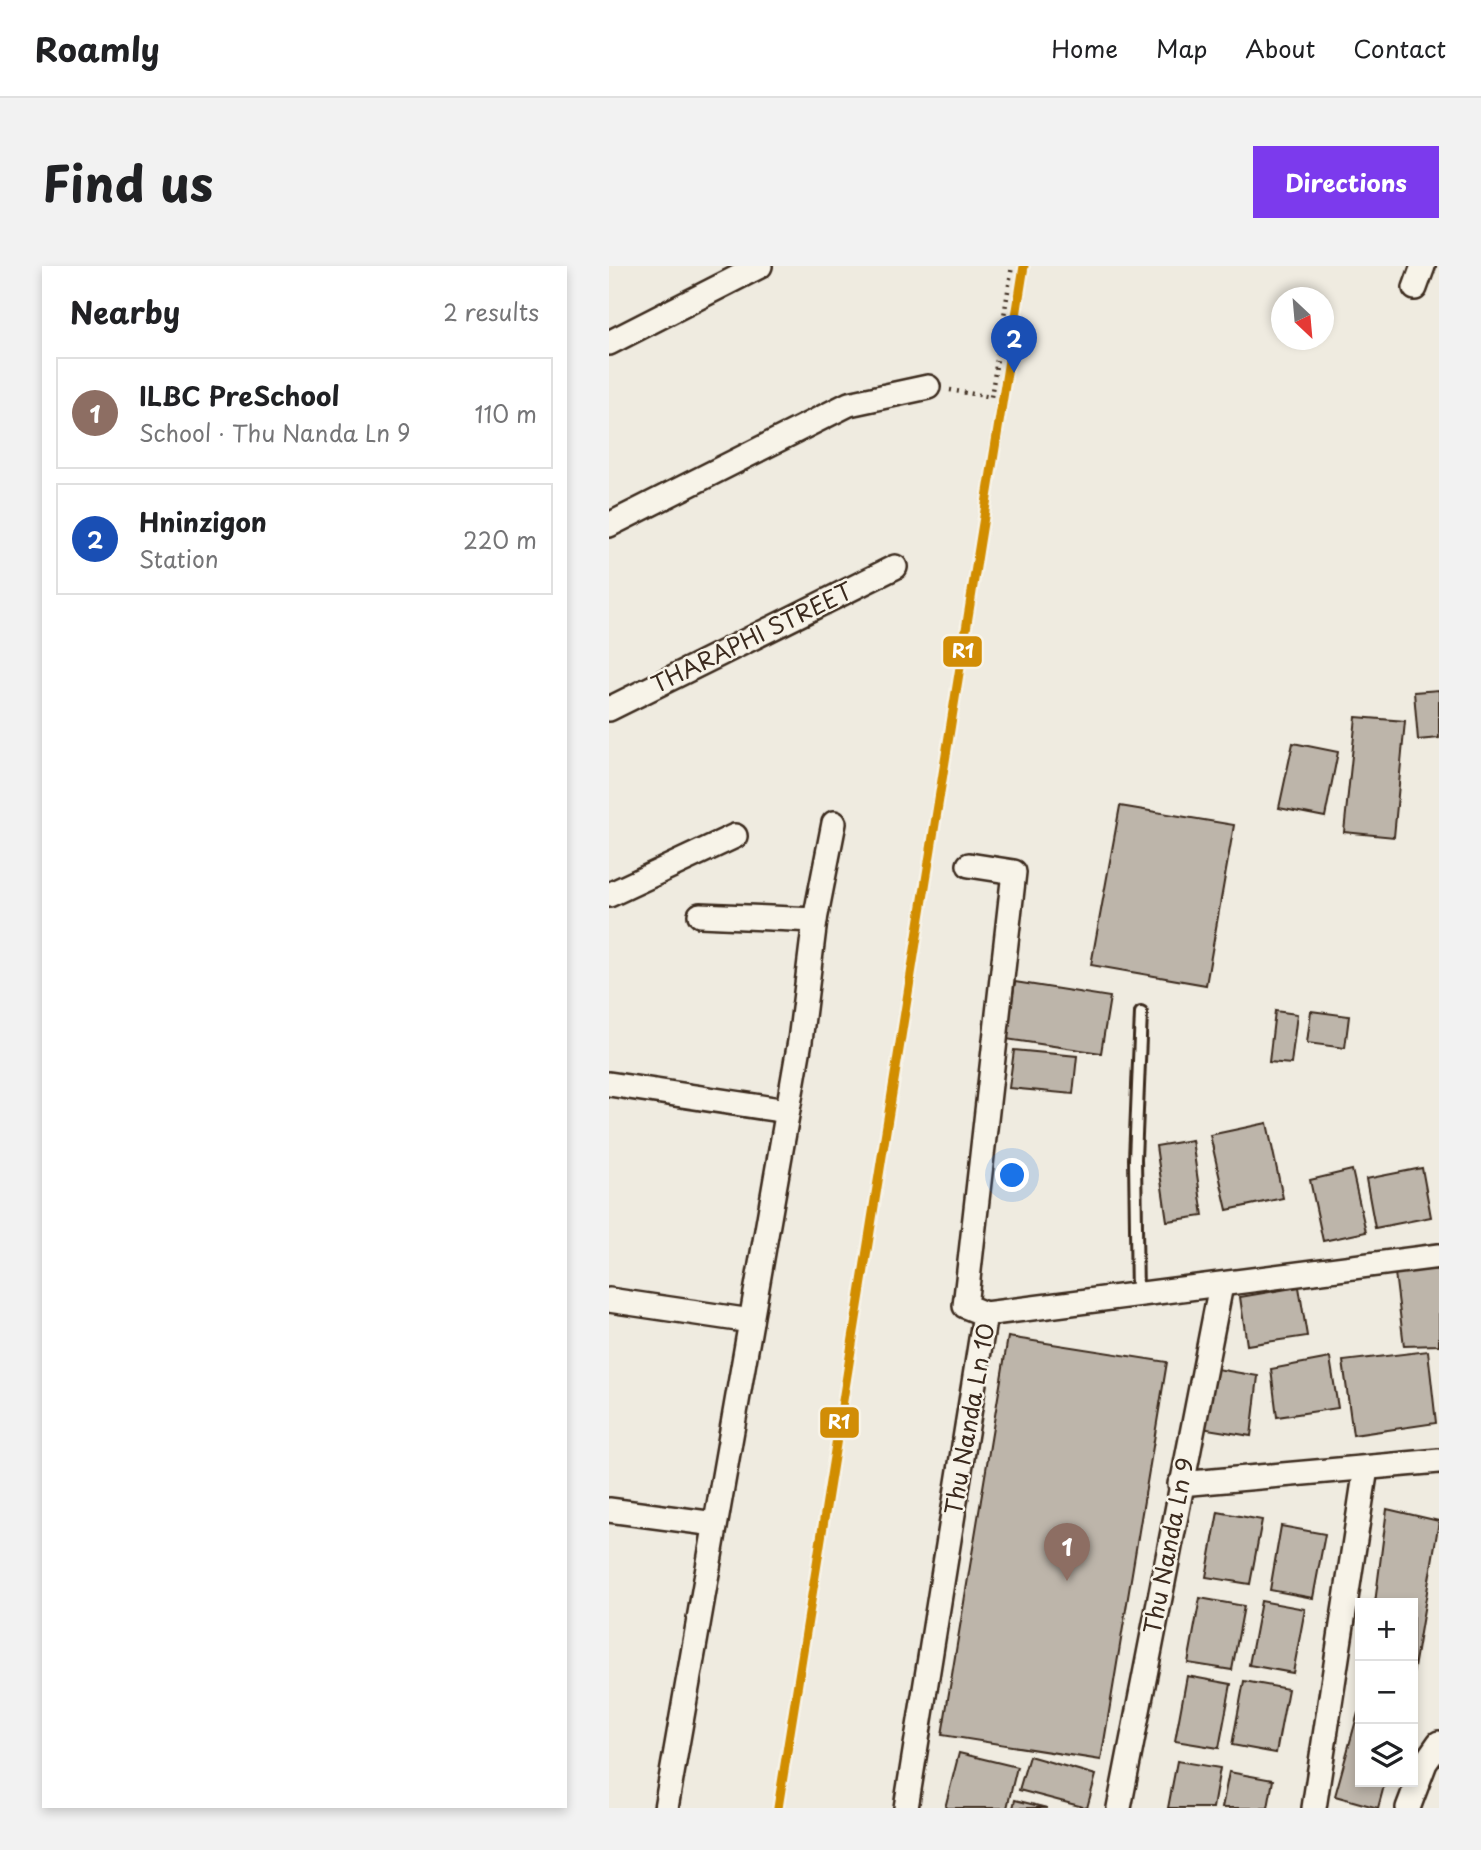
<!DOCTYPE html>
<html lang="en">
<head>
<meta charset="utf-8">
<style>
  :root { --surface:#fff; --page:#f2f2f2; --text:#202124; --muted:#757577; --line:#e0e0e0; --accent:#7c3aed }
  body { margin:0; font-family:"Playpen Sans",sans-serif; background:var(--page); color:var(--text) }
  .controls { position:absolute; right:21px; bottom:21px; display:grid; overflow:hidden; border-radius:0px; box-shadow:0 4px 10px #0003 }
  .controls button { width:63px; height:63px; display:grid; place-items:center; padding:0; border:0; border-bottom:2px solid var(--line); background:var(--surface); color:var(--text); font:35px sans-serif }
  .compass { position:absolute; left:662px; top:21px; width:63px; height:63px; border-radius:50%; background:var(--surface); box-shadow:0 4px 10px #0003; rotate:154deg }
  .you { position:absolute; left:404px; top:910px; width:24px; height:24px; margin:-18px; border:5px solid #fff; border-radius:50%; background:#1a73e8; box-shadow:0 0 0 10px #1a73e833 }
  .badge { display:grid; place-items:center; width:46px; height:46px; border-radius:50%; background:var(--accent); color:#fff; font-size:23px; font-weight:700 }
  .pin { position:absolute; translate:-50% -58px; filter:drop-shadow(0 2px 4px #0008) }
  .pin::after { content:''; position:absolute; top:37px; width:24px; height:21px; background:inherit; clip-path:polygon(0 0,100% 0,50% 100%) }
  .list { margin:0; padding:0; list-style:none }
  h2 { display:flex; justify-content:space-between; align-items:center; height:91px; margin:0; padding:0 28px; font-size:30px }
  h2 small { font-size:23px; font-weight:400; color:var(--muted) }
  .list li { display:grid; grid-template-columns:46px 1fr auto; gap:21px; align-items:center; box-sizing:border-box; height:112px; margin:0 14px 14px; padding:0 14px; border:2px solid var(--line); border-radius:0px }
  .list b { display:block; font-size:26px; white-space:nowrap }
  .list p { margin:0; font-size:23px; white-space:nowrap; color:var(--muted) }
  .list em { font-size:23px; font-style:normal; color:var(--muted) }
  .icon { flex:none; width:38px; height:38px; fill:none; stroke:currentColor; stroke-width:2; stroke-linecap:round; stroke-linejoin:round }
  .map { position:relative; flex:none; width:830px; height:1542px; overflow:hidden; border-radius:0px }
  header { display:flex; align-items:center; gap:42px; box-sizing:border-box; height:98px; padding:0 35px; background:var(--surface); border-bottom:2px solid var(--line) }
  header strong { font-size:33px }
  nav { display:flex; gap:38px; margin-inline-start:auto; font-size:24px }
  .intro { display:flex; align-items:center; justify-content:space-between; box-sizing:border-box; height:168px; padding:0 42px }
  h1 { margin:0; font-size:49px }
  .button { padding:18px 32px; border-radius:0px; background:var(--accent); color:#fff; font-size:24px; font-weight:700 }
  main { display:flex; gap:42px; padding:0 42px }
  aside { flex:1; background:var(--surface); border-radius:0px; box-shadow:0 4px 10px #0003 }
  .map>svg:first-child { display:block }
</style>
</head>
<body>
<header>
<strong>Roamly</strong>
<nav><a>Home</a><a>Map</a><a>About</a><a>Contact</a></nav>
</header>
<div class="intro"><h1>Find us</h1><a class="button">Directions</a></div>
<main>
<aside>
<h2>Nearby<small>2 results</small></h2>
<ul class="list">
<li><span class="badge" style="background:#8d6e63">1</span><div><b>ILBC PreSchool</b><p>School · Thu Nanda Ln 9</p></div><em>110 m</em></li>
<li><span class="badge" style="background:#1a4fb4">2</span><div><b>Hninzigon</b><p>Station</p></div><em>220 m</em></li>
</ul>
</aside>
<div class="map">
<svg width="830" height="1542" viewBox="0 0 830 1542">
  <rect width="100%" height="100%" fill="#efebe0"/>
  <filter id="ink" filterUnits="userSpaceOnUse"><feTurbulence type="fractalNoise" baseFrequency=".0143" numOctaves="2"/><feDisplacementMap in="SourceGraphic" scale="14" xChannelSelector="R" yChannelSelector="G"/><feConvolveMatrix kernelMatrix="1 2 1 2 8 2 1 2 1" color-interpolation-filters="sRGB"/></filter>
  <g filter="url(#ink)">
    <g fill="#bdb5aa" stroke="#3b2a1e" stroke-width="2">
      <polygon points="830,424 830,472 809,474 805,426"/>
      <polygon points="747,451 796,455 785,571 735,566"/>
      <polygon points="684,477 729,486 716,551 670,542"/>
      <polygon points="511,540 625,559 597,719 482,699"/>
      <polygon points="406,716 501,731 492,787 397,773"/>
      <polygon points="666,745 688,748 682,798 660,796"/>
      <polygon points="702,745 740,750 736,782 698,777"/>
      <polygon points="405,784 468,790 464,828 400,822"/>
      <polygon points="658,857 674,932 618,944 601,869"/>
      <polygon points="583,874 594,950 558,955 547,880"/>
      <polygon points="813,902 822,951 766,962 757,913"/>
      <polygon points="743,904 757,966 714,975 701,914"/>
      <polygon points="830,1003 830,1079 795,1080 786,1007"/>
      <polygon points="690,1021 698,1070 638,1079 631,1031"/>
      <polygon points="399,1071 558,1096 492,1494 333,1469"/>
      <polygon points="819,1085 827,1157 744,1169 734,1095"/>
      <polygon points="721,1092 729,1142 668,1151 662,1103"/>
      <polygon points="602,1102 649,1110 642,1170 592,1162"/>
      <polygon points="778,1243 830,1255 804,1408 804,1337 766,1337"/>
      <polygon points="609,1246 653,1254 641,1318 597,1311"/>
      <polygon points="672,1260 716,1268 704,1332 661,1324"/>
      <polygon points="591,1332 635,1340 623,1404 579,1397"/>
      <polygon points="652,1335 696,1343 684,1407 640,1399"/>
      <polygon points="578,1410 622,1418 610,1482 566,1475"/>
      <polygon points="635,1415 679,1423 667,1487 623,1479"/>
      <polygon points="749,1447 751,1447 751,1516 776,1516 769,1542 726,1530"/>
      <polygon points="350,1487 408,1501 398,1542 336,1542"/>
      <polygon points="420,1490 487,1509 478,1542 410,1524"/>
      <polygon points="568,1495 611,1502 604,1542 559,1542"/>
      <polygon points="620,1506 664,1514 659,1542 613,1542"/>
      <polygon points="406,1534 438,1542 404,1542"/>
    </g>
    <g fill="none" stroke-linecap="round" stroke-linejoin="round">
      <defs>
        <polyline id="service" points="528,1029 526,893 532,747"/>
        <g id="minor">
          <polyline points="806,22 814,0"/>
          <polyline points="0,77 151,0"/>
          <polyline points="0,259 240,138 319,121"/>
          <polyline points="0,443 286,301"/>
          <polyline points="360,599 405,606 356,1040 376,1048"/>
          <polyline points="0,629 126,570"/>
          <polyline points="91,649 206,654"/>
          <polyline points="0,818 178,845"/>
          <polyline points="0,1034 142,1055"/>
          <polyline points="571,1218 830,1195"/>
          <polyline points="0,1244 106,1258"/>
          <polyline points="57,1542 191,775 206,654 225,557"/>
          <polyline points="297,1542 376,1048 830,990"/>
          <polyline points="510,1542 612,1019"/>
          <polyline points="705,1542 757,1202"/>
          <polyline points="799,1542 816,1497 830,1477"/>
        </g>
      </defs>
      <use href="#service" stroke="#3b2a1e" stroke-width="16"/>
      <use href="#minor" stroke="#3b2a1e" stroke-width="28"/>
      <polyline stroke="#3b2a1e" stroke-width="4.5" stroke-dasharray="2 5" stroke-linecap="butt" points="341,124 382,131 403,0"/>
      <use href="#service" stroke="#f7f3e8" stroke-width="10"/>
      <use href="#minor" stroke="#f7f3e8" stroke-width="23"/>
      <defs>
        <polyline id="rail-1" points="169,1542 415,0"/>
      </defs>
      <use href="#rail-1" stroke="#f7f3e8" stroke-width="14"/>
      <use href="#rail-1" stroke="#d18d06" stroke-width="9"/>
    </g>
  </g>
  <g text-anchor="middle" stroke-width="5" stroke-linejoin="round" paint-order="stroke">
    <g font-size="23" fill="#3b2a1e" stroke="#f7f3e8">
      <text transform="translate(143 372) rotate(-26)" y="8">THARAPHI STREET</text>
      <text transform="translate(361 1153) rotate(-80)" y="8">Thu Nanda Ln 10</text>
      <text transform="translate(560 1280) rotate(-79)" y="8">Thu Nanda Ln 9</text>
    </g>
  </g>
  <g stroke="#f7f3e8" stroke-width="2.5">
    <rect x="333" y="369" width="41" height="33" rx="7" fill="#d18d06"/>
    <rect x="210" y="1140" width="41" height="33" rx="7" fill="#d18d06"/>
  </g>
  <g font-size="19" text-anchor="middle" font-weight="bold" fill="#fff">
    <text x="354" y="392">R1</text>
    <text x="230" y="1163">R1</text>
  </g>
</svg>
<div class="controls">
<button>+</button>
<button>−</button>
<button><svg class="icon" aria-label="layers" viewBox="0 0 24 24"><path d="M12 4l9 5-9 5-9-5zM3 14l9 5 9-5"/></svg></button>
</div>
<svg class="compass" viewBox="-18 -18 36 36"><path d="M0-13l5 13h-10z" fill="#e53935"/><path d="M0 13l5-13h-10z" fill="#757577"/></svg>
<div class="you"></div>
<div class="pin badge" style="left:458px;top:1315px;background:#8d6e63">1</div>
<div class="pin badge" style="left:405px;top:107px;background:#1a4fb4">2</div>
</div>
</main>
</body>
</html>
